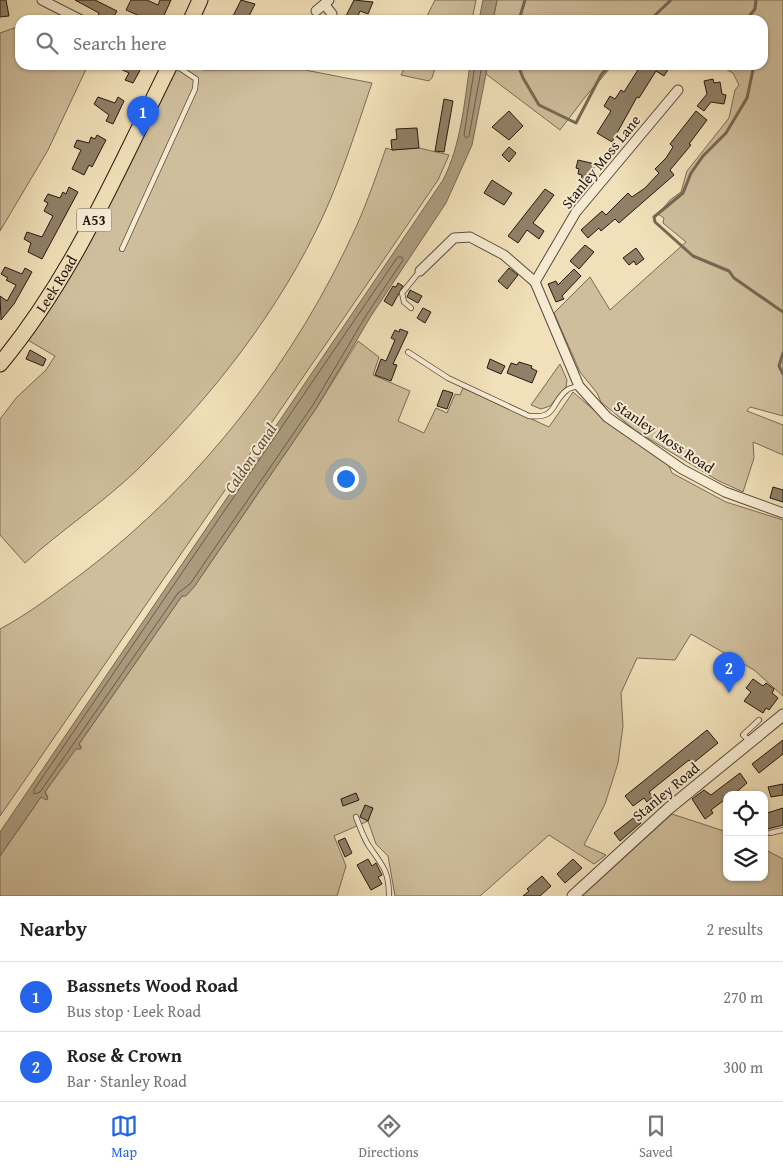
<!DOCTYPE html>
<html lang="en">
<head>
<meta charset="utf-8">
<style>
  :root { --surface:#fff; --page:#f6f6f6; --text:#202124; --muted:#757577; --line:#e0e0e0; --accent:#2563eb }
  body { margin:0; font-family:"Gentium Book Plus",serif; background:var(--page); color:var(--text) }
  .controls { position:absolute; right:15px; bottom:15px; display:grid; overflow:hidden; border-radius:10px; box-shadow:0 1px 4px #0004 }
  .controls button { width:45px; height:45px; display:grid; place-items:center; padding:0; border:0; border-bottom:1px solid var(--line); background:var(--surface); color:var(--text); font:25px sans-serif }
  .you { position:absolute; left:345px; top:478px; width:18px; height:18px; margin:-12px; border:4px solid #fff; border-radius:50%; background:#1a73e8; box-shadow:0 0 0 8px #1a73e833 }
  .badge { display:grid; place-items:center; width:32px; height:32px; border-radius:50%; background:var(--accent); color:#fff; font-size:16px; font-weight:700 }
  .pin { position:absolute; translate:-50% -41px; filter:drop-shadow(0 1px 2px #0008) }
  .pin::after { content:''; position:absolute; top:26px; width:18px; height:15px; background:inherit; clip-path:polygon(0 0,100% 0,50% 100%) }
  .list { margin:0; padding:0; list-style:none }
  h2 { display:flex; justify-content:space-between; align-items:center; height:65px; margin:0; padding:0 20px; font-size:21px }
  h2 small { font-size:16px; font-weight:400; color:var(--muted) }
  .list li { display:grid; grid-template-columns:32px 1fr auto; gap:15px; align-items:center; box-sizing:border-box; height:70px; padding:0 20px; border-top:1px solid var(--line) }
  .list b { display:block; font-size:19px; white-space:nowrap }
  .list p { margin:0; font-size:16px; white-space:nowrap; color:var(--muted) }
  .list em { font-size:16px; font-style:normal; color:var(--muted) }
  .icon { flex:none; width:28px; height:28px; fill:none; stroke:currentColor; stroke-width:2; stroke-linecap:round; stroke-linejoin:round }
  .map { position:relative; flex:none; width:783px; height:896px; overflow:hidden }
  .search { position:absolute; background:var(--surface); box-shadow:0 1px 4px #0004; left:15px; right:15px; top:15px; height:55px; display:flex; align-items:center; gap:12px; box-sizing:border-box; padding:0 18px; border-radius:15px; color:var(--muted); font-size:19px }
  .sheet { height:205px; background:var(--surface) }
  nav { display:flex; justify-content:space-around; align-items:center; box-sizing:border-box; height:70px; border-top:1px solid var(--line); background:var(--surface); font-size:14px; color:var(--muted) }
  nav a { display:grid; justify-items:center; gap:2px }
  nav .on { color:var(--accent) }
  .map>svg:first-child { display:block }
</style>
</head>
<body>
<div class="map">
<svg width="783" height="896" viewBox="0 0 783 896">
  <rect width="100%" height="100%" fill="#f1e0b9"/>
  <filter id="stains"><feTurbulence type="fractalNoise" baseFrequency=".004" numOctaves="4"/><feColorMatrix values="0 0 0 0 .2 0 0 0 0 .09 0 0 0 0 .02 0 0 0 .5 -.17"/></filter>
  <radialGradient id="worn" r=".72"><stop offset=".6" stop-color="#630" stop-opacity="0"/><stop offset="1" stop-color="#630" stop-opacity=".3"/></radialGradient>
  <g fill="#cfbe9c" stroke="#7b6a56">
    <polygon points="435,0 476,0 472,20 425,20"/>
    <polygon points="497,0 783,0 783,416 750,407 747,411 783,425 783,455 753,442 754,458 743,492 717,480 636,431 601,402 597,393 580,372 554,313 590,277 610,310 686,242 663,223 664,218 658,214 670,200 681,192 687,171 729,118 735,90 739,85 733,73 718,65 763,65 763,20 493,20"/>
    <polygon points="20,26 20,65 88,65 48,150 0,231 0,33"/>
    <path d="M177,65L204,70H305L372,83C357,127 343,172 324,214C280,310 213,395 138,469C103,503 61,530 25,563L0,535V419L17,397L46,370L55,356L26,339Z"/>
    <polygon points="406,65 436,65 432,78 429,81 401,75"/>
    <polygon points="487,65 613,65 586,96 560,130 486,74"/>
    <path d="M386,148L392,150L419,148L449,155L438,180L348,312L0,816V629C30,613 57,592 84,572C202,482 296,360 357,225C368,200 377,174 386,148Z"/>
    <polygon points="358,341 379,357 373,375 410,391 398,421 424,433 436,408 447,413 455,394 460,395 463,388 549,427 573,392 616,429 668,464 672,473 726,502 783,520 783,696 754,670 691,634 675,660 637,658 621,693 623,726 618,763 605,804 584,845 606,855 594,864 549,835 480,896 395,896 388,856 376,844 368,821 334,836 346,866 337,896 0,896 0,856 41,797 48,797 45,792 76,748 82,747 79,744 182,596 186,595 194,587 317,407"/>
    <polygon points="560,364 567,380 566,387 550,406 541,409 531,405"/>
    <polygon points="672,814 727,832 727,877 764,877 764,849 783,859 783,896 582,896"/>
  </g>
  <g fill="#ac9c7f" stroke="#776752">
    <polygon points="483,0 497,0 493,20 479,20"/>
    <path d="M470,65H487L486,74L472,145L446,203L371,316L317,407L194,587L186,596H182L79,744L81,749H76L45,792L48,799L46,800L41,797L0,856V832L443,180C461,145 464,104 470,65Z"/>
  </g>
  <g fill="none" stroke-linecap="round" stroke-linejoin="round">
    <g stroke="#6a5a47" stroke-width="1">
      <polyline points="475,65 464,135 466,138 469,136 482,65"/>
      <polygon points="398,257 402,257 403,260 367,314 313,405 190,584 178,593 40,792 34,794 34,790"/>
    </g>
    <g stroke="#776752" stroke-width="3">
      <polyline points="519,20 525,0"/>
      <polyline points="650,20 671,0"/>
      <polyline points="746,20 755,9 756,0"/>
      <polyline points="518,65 523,78 539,105 576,123 601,75 610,65"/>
      <polyline points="754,65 747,98 726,133 703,156 691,173 683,193 654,217 655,222 693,256 729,271 734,278 783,312"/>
      <polyline points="783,353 779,366 783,374"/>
    </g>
  </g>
  <g fill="#908067" stroke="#27170f">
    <polygon points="0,0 6,0 9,16 0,17"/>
    <polygon points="75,0 95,0 117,11 112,20 106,20 98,16 99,13"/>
    <polygon points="131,0 147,0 158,5 160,0 171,0 162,20 149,20 126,10"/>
    <polygon points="241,0 255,4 247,20 231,20"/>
    <polygon points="354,0 373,2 368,14 360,11 356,20 344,20"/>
    <polygon points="112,65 143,65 133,83 125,80 129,73"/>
    <polygon points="641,65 671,65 664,76 656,71 639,98 637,97 612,142 597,133 611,111 604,106 610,96 615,99 621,90 624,92"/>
    <polygon points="713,79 714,83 720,82 722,94 726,95 724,104 711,102 704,111 697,106 707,94 704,81"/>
    <polygon points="98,97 115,103 118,97 124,101 113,124 106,121 109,115 94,104"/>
    <polygon points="444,99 453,101 444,152 435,151"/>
    <polygon points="509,111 523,126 509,140 492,127"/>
    <polygon points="696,111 707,120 689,144 691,145 670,170 674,175 619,223 615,219 601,231 599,228 588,238 581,230 602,211 606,215 628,193 632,197 645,188 659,173 655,169 666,158 673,147 670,144"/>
    <polygon points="417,128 419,148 392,150 391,140 397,139 396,129"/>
    <polygon points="97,135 106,140 92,167 89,165 84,175 72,169 81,150 74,147 77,140 89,143 91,137 95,139"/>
    <polygon points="509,147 516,153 509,162 502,155"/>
    <polygon points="578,160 595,164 592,177 589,177 588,182 581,180 582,175 578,174 579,169 576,168"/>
    <polygon points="492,180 512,193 504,205 484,193"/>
    <polygon points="69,187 78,192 42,259 28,252 31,243 24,239 27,232 42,237 53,216 44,211 48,203 44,201 48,194 60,198 63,192 66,194"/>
    <polygon points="545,189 554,195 533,223 544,231 539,239 527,230 518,243 508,236"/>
    <polygon points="585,245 594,252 579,269 570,261"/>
    <polygon points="636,248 644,259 636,265 634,261 629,265 623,258"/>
    <polygon points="5,267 22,274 25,268 32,272 14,304 1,320 0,296 7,301 16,285 6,280 8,278 1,274"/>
    <polygon points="509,268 518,275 507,289 498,281"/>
    <polygon points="574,269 581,276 562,296 564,299 556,302 548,284 556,281 558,285"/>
    <polygon points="398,283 403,286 392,306 384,301 393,286 396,287"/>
    <polygon points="410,290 422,296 418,303 407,297"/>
    <polygon points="423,308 431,312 425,323 417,318"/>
    <polygon points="400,329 408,332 393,364 397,365 391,381 375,375 381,359 386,361 395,340 391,338 395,330 399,332"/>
    <polygon points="30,350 46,359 43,366 26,359"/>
    <polygon points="490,359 505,366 501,374 487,368"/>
    <polygon points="519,362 532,366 531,368 537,371 532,383 507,373 511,363 517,365"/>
    <polygon points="443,390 453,393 447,409 437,406"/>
    <polygon points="773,487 783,490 783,502 770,498"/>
    <polygon points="753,679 763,686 766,683 774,689 772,693 778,698 769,710 766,708 763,713 744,701 751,692 746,688"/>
    <polygon points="707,730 718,743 692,764 689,760 649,792 653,797 647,802 644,798 633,806 625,796"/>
    <polygon points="783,740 783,754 759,773 752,764"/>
    <polygon points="740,773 747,783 733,795 727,795 727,798 711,810 713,813 705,819 692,799 704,790 711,795"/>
    <polygon points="783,784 783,795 771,797 768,787"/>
    <polygon points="356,793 359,800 343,806 341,799"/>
    <polygon points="365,805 373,808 368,821 360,817"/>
    <polygon points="783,808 783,825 764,830 764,814"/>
    <polygon points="636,816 641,823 620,841 614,833"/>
    <polygon points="345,838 352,853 345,857 338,841"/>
    <polygon points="368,859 372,866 376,863 382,875 378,877 382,884 371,890 357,865"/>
    <polygon points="573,859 582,868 565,883 557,874"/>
    <polygon points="542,876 551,886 540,896 523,896 529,891 527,889"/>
  </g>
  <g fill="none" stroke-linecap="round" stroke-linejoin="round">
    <defs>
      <g id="service">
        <polyline points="122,249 195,89 196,79 175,65"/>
        <polyline points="411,308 404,302 402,293 420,271"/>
        <path d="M408,352L448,378L529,416C558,419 550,403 567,390C569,388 575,387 579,386"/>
        <polyline points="750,741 743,735 759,720"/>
        <path d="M356,817C360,827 364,840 371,849C384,867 389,873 389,896"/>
        <polyline points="770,833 783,830"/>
      </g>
      <g id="minor">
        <polyline points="42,0 81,20"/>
        <polyline points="325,5 332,14"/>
        <polyline points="316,11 329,0"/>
        <polyline points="420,271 454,238 470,237 504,255 535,282 579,386 607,417 682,469 725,492 783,513"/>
        <polyline points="535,282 576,212 678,90"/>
      </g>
      <polyline id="tertiary" points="573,896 668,809 783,715"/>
      <g id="trunk">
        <polyline points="191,20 200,0"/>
        <path id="s1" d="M0,364C74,275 119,167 170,65"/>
      </g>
    </defs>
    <use href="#service" stroke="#5a493a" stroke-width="6"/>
    <use href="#minor" stroke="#5a493a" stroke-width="11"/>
    <use href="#tertiary" stroke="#5a493a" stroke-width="13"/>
    <use href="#trunk" stroke="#27170f" stroke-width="17"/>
    <use href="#service" stroke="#f6ebd2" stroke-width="4.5"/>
    <use href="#minor" stroke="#f6ebd2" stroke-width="9"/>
    <use href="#tertiary" stroke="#f6ebd2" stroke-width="11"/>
    <use href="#trunk" stroke="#f1e0b9" stroke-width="15"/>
  </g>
  <g text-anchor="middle" stroke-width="4" stroke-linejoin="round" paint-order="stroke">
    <rect fill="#f6ebd2" stroke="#65574a" stroke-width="1" x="76.5" y="208.5" width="35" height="23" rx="4"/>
    <g font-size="14" font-weight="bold" fill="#27170f">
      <text x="94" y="225">A53</text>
    </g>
    <g font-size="15" fill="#27170f" stroke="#f6ebd2">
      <text transform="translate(601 162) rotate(-51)" y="5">Stanley Moss Lane</text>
      <text dy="5" stroke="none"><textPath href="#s1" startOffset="98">Leek Road</textPath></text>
      <text transform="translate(664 437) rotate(34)" y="5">Stanley Moss Road</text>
      <text transform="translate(666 792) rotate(-40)" y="5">Stanley Road</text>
    </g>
    <g font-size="16" font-style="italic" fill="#5c4c3c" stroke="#f6ebd2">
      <text transform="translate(250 458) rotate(-56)" y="6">Caldon Canal</text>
    </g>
  </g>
  <rect width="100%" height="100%" filter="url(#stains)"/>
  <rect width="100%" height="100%" fill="url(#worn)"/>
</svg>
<div class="controls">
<button><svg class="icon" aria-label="locate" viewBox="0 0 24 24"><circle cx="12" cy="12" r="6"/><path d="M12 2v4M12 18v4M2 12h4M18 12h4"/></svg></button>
<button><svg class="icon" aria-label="layers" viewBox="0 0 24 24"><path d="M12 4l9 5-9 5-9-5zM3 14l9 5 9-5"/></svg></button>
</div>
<div class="you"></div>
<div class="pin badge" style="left:143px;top:137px">1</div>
<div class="pin badge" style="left:729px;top:693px">2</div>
<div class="search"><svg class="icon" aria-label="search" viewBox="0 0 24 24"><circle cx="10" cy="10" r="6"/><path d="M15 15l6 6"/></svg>Search here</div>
</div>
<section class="sheet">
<h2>Nearby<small>2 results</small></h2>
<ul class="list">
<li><span class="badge">1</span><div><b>Bassnets Wood Road</b><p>Bus stop · Leek Road</p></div><em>270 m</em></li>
<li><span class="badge">2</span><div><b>Rose &amp; Crown</b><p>Bar · Stanley Road</p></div><em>300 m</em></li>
</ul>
</section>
<nav>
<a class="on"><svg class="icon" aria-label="map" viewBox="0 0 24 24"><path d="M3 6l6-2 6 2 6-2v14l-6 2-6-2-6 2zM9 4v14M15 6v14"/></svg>Map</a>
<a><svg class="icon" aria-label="directions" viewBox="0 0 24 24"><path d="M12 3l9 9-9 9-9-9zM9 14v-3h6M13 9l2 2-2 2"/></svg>Directions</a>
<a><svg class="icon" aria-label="saved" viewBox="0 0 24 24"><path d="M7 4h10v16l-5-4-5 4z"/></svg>Saved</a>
</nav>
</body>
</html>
